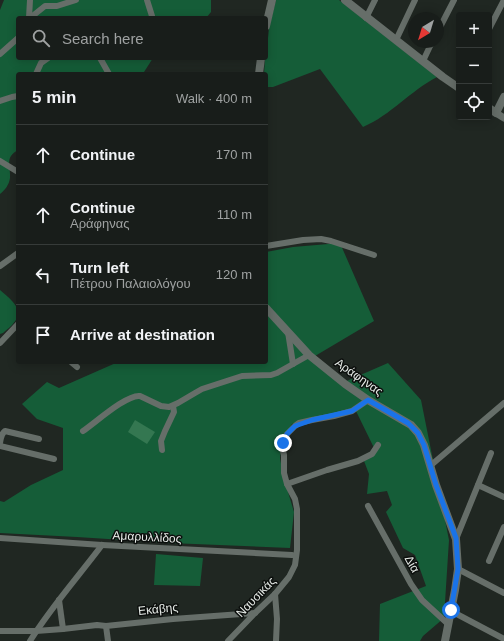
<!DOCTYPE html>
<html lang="en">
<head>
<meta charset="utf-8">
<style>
  :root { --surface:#181d1a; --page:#212623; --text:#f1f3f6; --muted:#9fa2a2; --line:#363b39 }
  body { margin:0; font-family:Arial,sans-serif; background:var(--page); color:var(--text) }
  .controls { position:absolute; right:12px; top:12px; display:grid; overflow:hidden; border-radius:4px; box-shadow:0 2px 10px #0003 }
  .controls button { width:36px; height:36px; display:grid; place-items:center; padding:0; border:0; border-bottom:1px solid var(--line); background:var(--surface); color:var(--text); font:20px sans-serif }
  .compass { position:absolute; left:408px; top:12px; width:36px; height:36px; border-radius:50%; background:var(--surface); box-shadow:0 2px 10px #0003; rotate:218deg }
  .stop { position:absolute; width:12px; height:12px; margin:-9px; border:3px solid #1a73e8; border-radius:50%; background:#fff }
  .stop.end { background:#1a73e8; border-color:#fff; box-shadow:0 1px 4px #0008 }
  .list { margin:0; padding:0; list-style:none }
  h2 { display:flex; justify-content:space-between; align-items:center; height:52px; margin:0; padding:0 16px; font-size:17px }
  h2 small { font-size:13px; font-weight:400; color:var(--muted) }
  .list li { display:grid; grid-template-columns:26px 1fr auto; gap:12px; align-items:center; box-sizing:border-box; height:60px; padding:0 16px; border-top:1px solid var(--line) }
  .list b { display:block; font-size:15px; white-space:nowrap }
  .list p { margin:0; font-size:13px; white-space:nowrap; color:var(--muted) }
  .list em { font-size:13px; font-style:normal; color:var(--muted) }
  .icon { flex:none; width:22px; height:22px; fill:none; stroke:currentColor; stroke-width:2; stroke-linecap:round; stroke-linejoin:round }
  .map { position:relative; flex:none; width:504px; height:641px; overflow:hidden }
  .search { position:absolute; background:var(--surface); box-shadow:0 2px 10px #0003; left:16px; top:16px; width:252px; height:44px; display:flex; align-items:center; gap:10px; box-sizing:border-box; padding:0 14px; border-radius:4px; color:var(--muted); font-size:15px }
  .panel { position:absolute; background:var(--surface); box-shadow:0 2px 10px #0003; left:16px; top:72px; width:252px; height:292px; border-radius:4px }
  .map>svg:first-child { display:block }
</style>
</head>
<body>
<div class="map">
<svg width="504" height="641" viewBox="0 0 504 641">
  <rect width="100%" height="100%" fill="#202722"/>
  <g fill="#155d38">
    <path d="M4,0H211V12L206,18H18V58H153L144,72L140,74H18V150C4,158 11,166 10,178C9,185 5,190 0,194V10Z"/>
    <path d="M276,0H339L437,77C410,91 391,115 363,127L320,69L273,87H268L266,86V74H264L265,58H266L269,28Z"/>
    <polygon points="340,243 374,321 310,359 342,383 388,363 421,400 449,540 444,618 423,636 420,641 379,641 380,604 426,586 415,555 403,548 386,512 392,505 387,491 367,494 369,474 364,461 376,452 355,409 292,424 282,442 280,458 283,475 294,512 290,548 170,543 77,537 0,533 0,501 4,502 31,485 63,470 63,428 37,419 22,404 47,382 59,388 118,362 266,362 266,252 293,247"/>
    <path d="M0,290C4,294 9,297 12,301C25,315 14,324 3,333L0,334Z"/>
    <polygon points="156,554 203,558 200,586 154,585"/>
  </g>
  <polygon fill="#347751" points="135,420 155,432 147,444 128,432"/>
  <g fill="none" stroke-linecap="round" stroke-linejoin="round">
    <g stroke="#666e69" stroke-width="6">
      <polyline points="147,0 152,16"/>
      <polyline points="29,18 30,0"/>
      <polyline points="30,18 45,6 57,6 76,0"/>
      <polyline points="366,18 375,0"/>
      <polyline points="489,29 504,0"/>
      <polyline points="438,31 454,0"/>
      <polyline points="396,40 415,0"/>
      <polyline points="0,54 18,38"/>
      <polyline points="100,58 109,74"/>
      <polyline points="423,61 432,42"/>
      <polyline points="36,74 41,63 48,58"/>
      <polyline points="0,101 12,97 18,96"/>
      <polyline points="0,161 18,172"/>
      <polyline points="266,246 303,240 321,239 331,241 374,255"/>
      <polyline points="0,266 18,253"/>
      <polyline points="288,332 293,364"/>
      <polyline points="0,343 18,324"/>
      <polyline points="71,362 77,367"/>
      <path d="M83,431C95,423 127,394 140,396L161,406L169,407L178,403L195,393L202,389L242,376L271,375L277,373L309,355"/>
      <path d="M0,443C1,438 1,434 5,431L39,439"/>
      <polyline points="0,446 54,459"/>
      <polyline points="162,450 161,441 165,431 174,412 173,406"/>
      <polyline points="430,466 504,403"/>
      <polyline points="287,484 327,470 358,461 372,454 378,445"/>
      <polyline points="478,485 504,497"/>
      <polyline points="368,506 411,584 422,600 448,624"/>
      <polyline points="0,538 102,545 292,555"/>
      <polyline points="456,539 491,453"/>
      <polyline points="489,561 504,527"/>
      <polyline points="458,569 504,593"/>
      <polyline points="275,594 277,619 276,641"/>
      <polyline points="59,600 63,629"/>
      <polyline points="451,611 504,639"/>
      <polyline points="106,626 108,641"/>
      <polyline points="0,631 36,631 63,629 97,625 106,626 173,619 255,613"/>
      <path d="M30,641C51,607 78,577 102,545"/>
      <polyline points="228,641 255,613 275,594 289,577 295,565 297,550 297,509 295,499 287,484 284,473 284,455 282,447 284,439 287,434 295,426 299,423 312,420 334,416 352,411 368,400"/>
    </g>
    <polyline stroke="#666e69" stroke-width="7" points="496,113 504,118"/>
    <g stroke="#666e69" stroke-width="8">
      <polyline points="345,0 443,77 459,88"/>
      <polyline points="266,26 272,0"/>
      <polyline points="259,74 261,58"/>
      <polyline points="489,108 496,113 504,97"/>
      <polyline points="266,308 309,355 345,384 368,400 411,425 418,433 424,445 436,485 456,539 458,569 455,590 445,641"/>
    </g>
  </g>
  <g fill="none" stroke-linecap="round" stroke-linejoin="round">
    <polyline stroke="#1a73e8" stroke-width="5" points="283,443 287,434 295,426 312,420 352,411 368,400 408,423 418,433 424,445 436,485 456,538 458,569 451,610"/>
  </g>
  <g text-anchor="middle" stroke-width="3" stroke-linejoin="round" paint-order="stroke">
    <g font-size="12" fill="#e6ebe7" stroke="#0c0f0d">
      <text transform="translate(359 377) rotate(35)" y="4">Αράφηνας</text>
      <text transform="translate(147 537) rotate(3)" y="4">Αμαρυλλίδος</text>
      <text transform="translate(412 564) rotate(61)" y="4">Δία</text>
      <text transform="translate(256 597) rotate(-46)" y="4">Ναυσικάς</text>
      <text transform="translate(158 609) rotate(-6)" y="4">Εκάβης</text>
    </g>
  </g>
</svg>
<div class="controls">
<button>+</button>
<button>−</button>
<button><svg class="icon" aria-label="locate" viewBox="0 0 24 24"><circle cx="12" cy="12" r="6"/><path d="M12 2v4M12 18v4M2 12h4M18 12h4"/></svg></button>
</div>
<svg class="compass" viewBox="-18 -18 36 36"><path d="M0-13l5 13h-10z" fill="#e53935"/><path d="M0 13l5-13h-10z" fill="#9fa2a2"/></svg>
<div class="stop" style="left:451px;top:610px"></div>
<div class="stop end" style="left:283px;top:443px"></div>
<div class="search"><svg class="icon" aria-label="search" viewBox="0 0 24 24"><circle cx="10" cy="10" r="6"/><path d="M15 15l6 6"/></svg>Search here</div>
<section class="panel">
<h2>5 min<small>Walk · 400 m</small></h2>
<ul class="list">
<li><svg class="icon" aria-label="ahead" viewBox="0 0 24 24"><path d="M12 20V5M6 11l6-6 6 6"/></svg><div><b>Continue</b></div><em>170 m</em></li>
<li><svg class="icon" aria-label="ahead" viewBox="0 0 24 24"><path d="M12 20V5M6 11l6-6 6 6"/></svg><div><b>Continue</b><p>Αράφηνας</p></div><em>110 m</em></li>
<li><svg class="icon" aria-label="left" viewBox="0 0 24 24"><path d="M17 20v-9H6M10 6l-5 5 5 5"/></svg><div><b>Turn left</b><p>Πέτρου Παλαιολόγου</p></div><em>120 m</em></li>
<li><svg class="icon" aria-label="arrive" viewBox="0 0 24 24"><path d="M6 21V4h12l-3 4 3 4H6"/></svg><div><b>Arrive at destination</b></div></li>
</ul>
</section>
</div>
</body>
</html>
